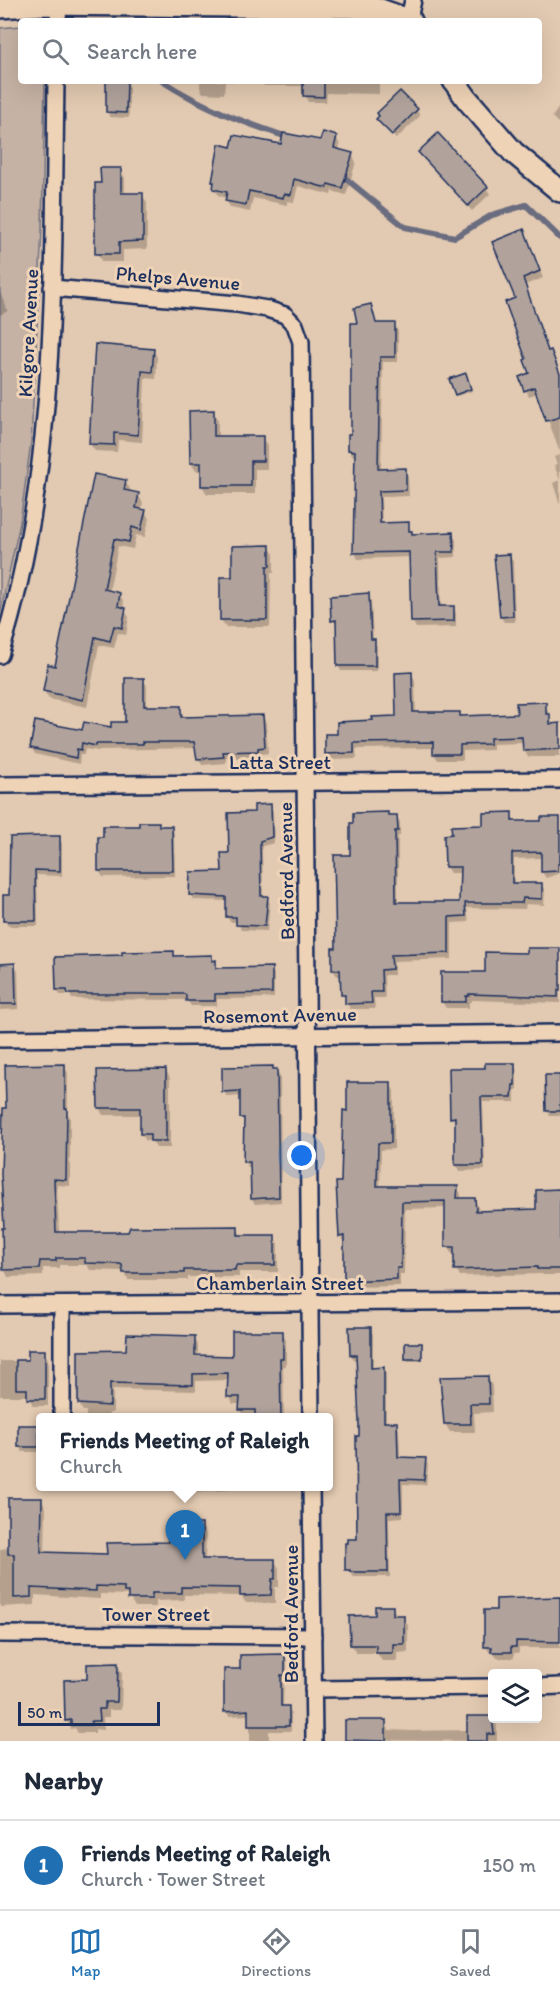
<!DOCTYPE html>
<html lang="en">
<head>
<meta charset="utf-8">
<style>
  :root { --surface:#fff; --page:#f2f2f3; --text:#1f2937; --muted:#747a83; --line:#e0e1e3; --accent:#1f6fb2 }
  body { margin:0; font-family:Itim,sans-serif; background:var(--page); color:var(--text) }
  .controls { position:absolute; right:18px; bottom:18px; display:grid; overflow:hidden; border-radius:6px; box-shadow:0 6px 24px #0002 }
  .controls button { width:54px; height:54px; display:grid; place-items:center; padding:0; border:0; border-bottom:2px solid var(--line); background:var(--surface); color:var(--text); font:30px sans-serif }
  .scale { position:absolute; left:18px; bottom:15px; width:142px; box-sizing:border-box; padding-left:6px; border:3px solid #1b2f5e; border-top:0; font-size:16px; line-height:21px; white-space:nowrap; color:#1b2f5e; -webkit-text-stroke:4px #efd3b6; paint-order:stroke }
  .you { position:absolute; left:302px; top:1156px; width:21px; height:21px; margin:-15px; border:4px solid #fff; border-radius:50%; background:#1a73e8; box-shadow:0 0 0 9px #1a73e833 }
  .badge { display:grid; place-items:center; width:39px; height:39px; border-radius:50%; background:var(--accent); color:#fff; font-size:20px; font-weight:700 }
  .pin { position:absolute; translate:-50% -50px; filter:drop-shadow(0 2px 3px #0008) }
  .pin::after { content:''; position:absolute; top:32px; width:21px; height:18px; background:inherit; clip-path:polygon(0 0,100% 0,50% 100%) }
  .popup { position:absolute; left:36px; top:1413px; width:297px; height:78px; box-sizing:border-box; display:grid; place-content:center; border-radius:6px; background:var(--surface); filter:drop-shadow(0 2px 4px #0005); font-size:20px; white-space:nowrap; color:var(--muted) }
  .popup b { font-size:22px; color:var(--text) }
  .popup::after { content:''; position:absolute; left:50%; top:100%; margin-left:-12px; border:12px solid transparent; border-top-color:var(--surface) }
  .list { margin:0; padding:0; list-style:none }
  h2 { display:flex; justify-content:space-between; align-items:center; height:78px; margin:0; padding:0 24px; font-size:26px }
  h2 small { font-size:20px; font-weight:400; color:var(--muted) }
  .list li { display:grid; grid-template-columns:39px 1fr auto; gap:18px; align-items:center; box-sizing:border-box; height:90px; padding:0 24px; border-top:2px solid var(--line) }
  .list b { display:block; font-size:22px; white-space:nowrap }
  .list p { margin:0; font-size:20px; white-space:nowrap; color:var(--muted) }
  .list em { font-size:20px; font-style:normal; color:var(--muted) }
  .icon { flex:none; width:33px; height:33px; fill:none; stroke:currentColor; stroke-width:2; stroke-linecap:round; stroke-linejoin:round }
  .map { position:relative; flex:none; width:560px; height:1741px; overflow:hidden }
  .search { position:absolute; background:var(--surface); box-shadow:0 6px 24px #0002; left:18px; right:18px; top:18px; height:66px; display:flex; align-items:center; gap:15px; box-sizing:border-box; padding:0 21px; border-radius:6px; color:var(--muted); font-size:22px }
  .sheet { height:168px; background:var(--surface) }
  nav { display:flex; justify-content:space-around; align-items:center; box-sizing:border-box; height:84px; border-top:2px solid var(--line); background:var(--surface); font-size:16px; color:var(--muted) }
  nav a { display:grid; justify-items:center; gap:3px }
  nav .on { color:var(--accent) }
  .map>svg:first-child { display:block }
</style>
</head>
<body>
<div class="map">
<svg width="560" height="1741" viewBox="0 0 560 1741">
  <rect width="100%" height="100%" fill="#e2c9b1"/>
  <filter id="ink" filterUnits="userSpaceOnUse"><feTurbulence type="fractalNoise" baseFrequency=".0167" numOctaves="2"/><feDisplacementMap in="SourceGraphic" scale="12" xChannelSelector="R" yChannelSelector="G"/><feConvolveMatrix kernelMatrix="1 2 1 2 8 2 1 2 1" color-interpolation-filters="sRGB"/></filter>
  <g filter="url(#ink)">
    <polygon fill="#c5b2a4" stroke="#707081" stroke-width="1.5" points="21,26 21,81 45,81 42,230 31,442 20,523 0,614 0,28"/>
    <g fill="#0003">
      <polygon points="107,81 127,81 129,86 129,118 110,117 107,112"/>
      <polygon points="200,81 379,81 379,94 327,93 326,102 308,102 302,86 264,86 261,81 225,82 224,94 203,93 200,88"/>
      <polygon points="560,106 560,125 552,117"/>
      <polygon points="417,110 420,116 396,139 378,119"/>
      <polygon points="336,137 340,145 339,151 352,154 356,162 346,195 332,191 331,195 298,186 294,202 287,201 287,205 253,198 250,212 231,208 226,201 227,198 219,196 214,188 213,182 232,148 321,142"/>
      <polygon points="420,152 486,188 490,194 472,211"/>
      <polygon points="120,169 125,178 125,194 142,194 147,203 147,249 123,250 123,262 102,262 97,253 102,185"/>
      <polygon points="526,237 543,278 525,285 549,352 560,374 560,452 538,393 529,396 526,390 531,374 517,299"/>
      <polygon points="0,292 8,311 0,315"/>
      <polygon points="370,306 377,325 394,325 398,331 398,362 383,362 381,470 405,470 408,476 409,496 381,497 382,524 408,524 413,535 452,534 456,540 456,557 440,558 441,608 453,607 456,613 456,627 416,628 413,622 411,557 358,559 355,553 356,456 353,456 349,450 352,436 359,324"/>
      <polygon points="153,350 157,357 156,379 145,378 142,442 118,440 117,452 95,451 90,444"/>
      <polygon points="466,377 472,391 457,396 456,394"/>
      <polygon points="213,412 218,420 218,437 262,437 267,446 267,469 255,469 255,494 207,494 202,486 202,471 196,471 191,463"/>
      <polygon points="560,455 560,505 553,483 560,480 554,465 557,464 554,457"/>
      <polygon points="125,481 130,489 129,493 138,495 143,503 141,511 145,511 149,519 145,537 136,535 133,549 118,546 109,592 119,594 124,602 123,609 129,617 126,635 118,633 114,648 99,645 87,707 49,699 44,691 56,668"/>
      <polygon points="269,547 274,554 274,573 271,573 270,627 226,627 221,620 234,578"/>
      <polygon points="509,555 513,561 515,622 504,622 501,617"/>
      <polygon points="368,595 371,601 373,641 377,646 377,671 341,671 338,666 337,626 333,620"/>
      <polygon points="411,673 415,680 416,714 459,714 461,717 518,716 545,704 553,725 560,725 560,757 528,757 524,750 524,743 493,744 493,750 463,751 463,760 438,760 434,754 434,748 356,749 357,759 331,760 327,754 339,735 397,718"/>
      <polygon points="143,679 147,686 147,707 180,707 183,714 184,719 263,716 266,723 268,753 261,754 261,757 226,758 226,763 202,765 198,758 196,748 99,750 99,751 85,749 84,755 80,755 79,764 35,754 32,748 84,732 113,729 126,723"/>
      <polygon points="270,806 273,811 274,843 262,846 263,898 267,898 270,903 267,931 241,930 238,922 230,922 227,916 227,901 194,900 191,895 223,872 231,854 255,813"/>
      <polygon points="511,814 515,822 542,823 560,818 560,873 546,878 542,872 542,858 514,859 514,884 541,884 545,890 544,905 526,904 525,909 467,908 469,922 452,923 452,959 394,961 394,975 384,975 385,998 374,998 375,1009 350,1009 343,994 342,976 337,976 333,970 351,856 388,816 396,816 400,822 400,836 398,836 398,904 461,903 461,873 450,873 446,867 446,836 484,827"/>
      <polygon points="158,824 161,828 171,828 174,833 175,876 103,877 99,871 99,839"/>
      <polygon points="59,838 62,843 62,876 37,875 38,926 8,926 5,921 11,897"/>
      <polygon points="560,949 560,1003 472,1000 472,1002 469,1002 469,1008 446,1008 442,1002 487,973 528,954"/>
      <polygon points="173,953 175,958 212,957 219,969 271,969 274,974 274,998 217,999 217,1006 191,1006 187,1000 72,999 70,995 60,995 57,990"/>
      <polygon points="0,965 14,965 18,971 19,1009 0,1010"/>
      <polygon points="514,1065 517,1070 517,1090 515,1090 515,1102 483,1102 485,1170 460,1171 456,1165 456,1123 452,1117"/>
      <polygon points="64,1066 68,1073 68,1114 70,1117 70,1186 57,1185 59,1233 129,1234 237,1228 241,1235 274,1237 278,1244 278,1272 239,1272 239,1277 188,1277 188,1280 128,1280 124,1271 90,1270 87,1265 59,1265 59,1268 43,1268 43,1276 8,1277 4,1269 6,1229"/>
      <polygon points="166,1070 170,1078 170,1148 156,1148 152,1141 146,1141 141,1133 142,1115 103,1115 99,1108"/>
      <polygon points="274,1070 276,1070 280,1076 281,1202 255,1204 252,1199 252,1167 248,1167 244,1161 245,1124 242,1117 242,1096 227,1097 224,1091"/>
      <polygon points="560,1076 560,1116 550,1116 547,1110"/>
      <polygon points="390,1084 394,1091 394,1149 381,1150 380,1188 457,1187 461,1194 461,1200 474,1200 478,1207 479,1212 538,1211 560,1191 560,1275 543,1275 542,1274 460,1276 456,1269 455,1254 451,1253 447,1246 446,1208 405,1209 404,1274 400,1274 400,1286 349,1287 345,1280 344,1243 340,1236 348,1112"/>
      <polygon points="370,1329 373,1334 373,1369 383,1369 386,1374 386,1423 396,1423 399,1429 400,1459 425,1460 428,1465 426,1485 403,1484 403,1517 389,1518 390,1577 354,1577 347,1570 358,1541 360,1437 357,1360 354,1360 351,1354"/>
      <polygon points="282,1333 286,1340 286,1366 283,1366 284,1418 241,1418 241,1404 233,1404 229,1396 229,1380 196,1381 196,1391 113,1389 113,1413 109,1413 109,1418 86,1418 86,1411 83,1411 79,1404 128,1352 194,1337 198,1345 198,1357 234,1357"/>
      <polygon points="421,1345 422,1361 407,1361 406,1358"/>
      <polygon points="44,1352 48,1359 48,1406 33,1406 29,1396 0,1396 0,1361 29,1361"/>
      <polygon points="488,1377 492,1386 493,1412 474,1413 475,1432 450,1432 445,1424"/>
      <polygon points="38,1426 41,1432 41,1452 23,1452 19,1447"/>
      <polygon points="173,1486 229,1486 229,1490 186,1492 184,1489 174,1489"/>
      <polygon points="42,1500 46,1508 45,1554 108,1555 170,1543 201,1525 206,1534 205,1561 274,1560 279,1568 279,1587 275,1587 275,1603 246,1603 241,1596 184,1595 184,1600 156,1601 156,1607 135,1607 128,1595 100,1594 100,1599 35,1595 35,1605 0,1607 0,1549 9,1548"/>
      <polygon points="560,1598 560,1648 519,1648 519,1653 514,1653 514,1658 497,1658 494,1654 490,1653 486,1647 498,1612"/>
      <polygon points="392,1607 398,1617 403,1617 408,1625 408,1652 397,1653 397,1661 382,1661 377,1653 356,1653 351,1645 351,1617 377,1617"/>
      <polygon points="284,1656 287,1661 287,1680 284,1680 283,1708 288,1708 291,1713 291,1731 269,1731 269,1741 250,1741 250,1715 229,1716 226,1711 242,1670"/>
      <polygon points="117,1665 122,1673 121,1710 109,1710 109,1717 103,1717 104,1730 95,1729 95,1733 78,1733 75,1728 71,1729 66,1720 89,1681"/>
      <polygon points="469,1717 492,1717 497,1725 497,1741 346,1740 385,1721 389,1730 411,1731 469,1730"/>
    </g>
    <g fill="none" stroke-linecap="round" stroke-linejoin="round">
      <g stroke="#6a6c7f" stroke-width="6">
        <path d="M162,81C202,107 245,123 290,138"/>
        <polyline points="339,173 405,227 455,237 492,215 526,205 560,238"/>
      </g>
    </g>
    <g fill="#b1a39c" stroke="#1b2f5e" stroke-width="1.5">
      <polygon points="106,81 127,81 126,113 106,112"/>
      <polygon points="303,81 324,81 324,97 303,96"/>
      <polygon points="400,91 418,109 392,135 376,119 379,116 377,113"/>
      <polygon points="323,132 337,136 334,148 353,153 342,188 328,184 327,188 294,179 291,195 284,194 283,198 249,191 246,205 225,201 227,192 213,189 214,182 212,182 219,144 231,147 234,135 281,144 283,133 320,140"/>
      <polygon points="438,133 488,187 468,206 418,152"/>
      <polygon points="100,168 121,168 121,193 143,193 143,241 119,242 119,254 95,254 95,183 101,183"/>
      <polygon points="524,229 540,271 523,278 548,351 551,350 560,374 560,417 546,421 534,387 524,391 519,377 529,373 524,360 526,359 505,302 515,298 492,242"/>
      <polygon points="371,304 376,323 395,323 395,357 380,357 378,469 406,468 406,490 379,491 380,523 409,522 409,531 412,531 412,534 453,532 454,552 437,552 439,606 454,606 454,621 411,622 409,552 353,553 355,451 348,450 348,434 351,434 351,323 357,323 354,308"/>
      <polygon points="95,344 154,349 152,372 142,371 138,435 114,433 114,445 89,444"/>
      <polygon points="466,373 471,389 455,395 449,379"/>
      <polygon points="214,410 214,436 263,436 263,461 251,461 251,486 201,486 201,463 190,463 189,411"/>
      <polygon points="94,474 126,480 124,490 139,493 136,508 146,510 141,530 132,527 129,542 114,539 104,589 120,593 118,606 126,608 122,628 114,626 110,641 95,637 83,700 43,691 48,664 55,666"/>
      <polygon points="270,545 270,566 267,566 267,620 220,620 220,577 232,577 232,546"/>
      <polygon points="510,554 513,616 500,617 494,555"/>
      <polygon points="369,593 371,639 375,639 375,666 337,666 336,620 331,621 330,596"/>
      <polygon points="412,672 413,712 460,712 460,716 517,714 516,703 546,702 546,714 550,714 550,724 560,723 560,749 523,751 522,737 490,738 490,744 460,745 460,754 433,754 433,742 354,743 354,753 325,754 325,734 337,734 337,722 373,720 372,717 396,716 395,673"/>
      <polygon points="125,678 144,678 144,706 181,706 181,717 263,715 265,747 258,748 258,751 223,752 224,757 197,759 194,742 143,742 143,744 96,744 96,746 82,743 81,750 77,749 76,758 30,748 35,721 82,730 84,722 111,727 111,722 125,722"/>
      <polygon points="271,804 272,837 260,841 261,896 268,896 265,926 236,925 236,917 226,917 226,897 189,895 190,872 222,871 221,853 229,853 228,813 254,812 254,805"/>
      <polygon points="388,812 388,815 397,815 398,831 395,831 396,902 459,902 460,867 445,867 444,835 452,834 451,826 483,825 483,813 512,812 512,821 541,821 541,817 560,817 560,864 558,864 558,871 541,872 541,852 512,853 512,883 542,883 542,899 523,898 522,903 465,903 466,916 449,917 449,953 391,955 392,969 381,970 382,992 371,992 372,1003 345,1004 345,995 341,995 340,970 332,970 332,948 336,948 334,855 350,855 350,823 353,823 353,813"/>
      <polygon points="139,822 159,822 159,826 172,826 173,871 98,871 98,837 103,837 103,826 139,826"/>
      <polygon points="43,836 60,836 60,871 35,870 36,921 3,921 3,895 9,895 10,837"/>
      <polygon points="527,948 560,948 560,990 558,990 558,997 469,994 469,996 466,996 466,1002 441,1002 441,972 485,972 485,952 527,953"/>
      <polygon points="174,951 174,956 212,955 212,961 216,960 216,968 272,967 272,993 215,994 215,1001 186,1001 186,995 184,994 68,994 67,990 56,990 55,957 122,955 122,952"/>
      <polygon points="15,963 16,1004 0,1004 0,964"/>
      <polygon points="485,1063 515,1063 515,1085 513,1085 512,1097 481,1097 483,1165 455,1165 455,1117 450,1118 449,1068 485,1068"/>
      <polygon points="65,1064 65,1108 67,1108 66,1180 54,1179 56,1232 128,1232 130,1227 238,1226 238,1235 275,1235 275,1265 236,1265 235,1270 184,1270 184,1273 123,1273 122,1265 120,1264 85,1263 85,1258 56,1258 56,1261 40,1261 39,1269 3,1270 2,1228 4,1228 1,1174 3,1108 6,1108 5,1065"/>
      <polygon points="273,1066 273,1069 277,1069 279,1197 251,1199 250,1162 243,1162 244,1118 240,1118 240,1091 222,1092 222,1067"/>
      <polygon points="166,1069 166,1141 150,1141 150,1134 140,1134 140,1108 98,1108 97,1070"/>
      <polygon points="545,1075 560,1075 560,1111 546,1111"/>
      <polygon points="347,1082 391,1082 391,1143 378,1143 377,1186 458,1186 457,1198 475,1198 476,1211 536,1209 536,1190 560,1189 560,1269 537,1269 537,1267 454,1270 454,1247 445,1247 445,1201 402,1202 401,1268 397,1268 397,1279 344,1281 344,1236 339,1237 336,1182 341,1182 343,1110 347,1111"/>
      <polygon points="349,1327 371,1327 371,1368 384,1367 384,1422 397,1422 398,1457 426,1458 424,1480 400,1479 401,1512 387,1512 388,1572 350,1572 350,1570 345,1570 345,1543 348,1543 348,1539 357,1539 356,1436 359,1436 359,1422 356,1355 350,1355"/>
      <polygon points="232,1331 283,1331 283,1359 280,1359 281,1418 255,1418 255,1410 239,1410 240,1397 227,1397 228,1373 193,1374 193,1385 110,1383 110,1406 78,1404 78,1351 126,1350 127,1334 195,1336 195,1355 232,1356"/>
      <rect x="405" y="1343" width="17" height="16"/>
      <polygon points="28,1350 45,1350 45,1399 27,1399 27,1389 16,1389 16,1360 28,1360"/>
      <polygon points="488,1376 489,1404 470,1404 471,1424 444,1424 440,1377"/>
      <rect x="18" y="1425" width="21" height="22"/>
      <polygon points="8,1498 42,1498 41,1552 107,1554 106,1543 168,1542 168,1533 173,1533 173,1524 202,1524 202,1559 275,1559 275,1579 272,1579 271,1595 240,1596 240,1588 181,1587 181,1593 152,1593 152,1599 128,1599 128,1592 124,1592 124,1587 96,1586 96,1591 31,1588 31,1597 14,1598 14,1554 8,1554"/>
      <polygon points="560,1597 560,1642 516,1641 516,1647 511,1647 511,1652 491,1652 492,1647 484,1647 484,1610 496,1610 496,1599"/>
      <polygon points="375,1606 393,1606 393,1615 404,1615 404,1644 393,1644 393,1653 376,1653 376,1645 350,1645 349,1616 375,1615"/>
      <polygon points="285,1654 285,1675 281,1675 281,1706 289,1706 289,1726 248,1726 248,1710 224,1712 224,1669 240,1669 240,1655"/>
      <polygon points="118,1663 117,1702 105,1702 105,1709 99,1709 100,1721 91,1721 91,1725 71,1725 71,1720 65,1721 64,1680 87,1679 87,1664"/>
      <polygon points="467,1716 492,1716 494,1734 487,1734 487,1741 467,1741"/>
      <polygon points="345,1720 386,1720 386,1741 345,1740"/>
    </g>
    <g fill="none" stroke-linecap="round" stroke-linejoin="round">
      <defs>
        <g id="street">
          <polyline points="409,19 413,0"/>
          <polyline points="58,21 59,0"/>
          <polyline points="52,288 237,304 267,309 285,315 295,325 301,342 311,1418"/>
          <path d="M0,655C58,470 53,273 56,81"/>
          <polyline points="0,785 560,780"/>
          <polyline points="0,1039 560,1033"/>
          <polyline points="0,1305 560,1301"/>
          <polyline points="62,1305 62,1418"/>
          <polyline points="311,1486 314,1741"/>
          <polyline points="0,1634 313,1636"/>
          <polyline points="538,1687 560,1686"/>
          <polyline points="313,1689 492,1687"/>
        </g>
        <g id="secondary">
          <polyline points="0,7 43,4 352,7 380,10 411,21"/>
          <polyline points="454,81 467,99 513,152 560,191"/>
        </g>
      </defs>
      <use href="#street" stroke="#1b2f5e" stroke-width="20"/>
      <use href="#secondary" stroke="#1b2f5e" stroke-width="26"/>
      <use href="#street" stroke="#efd3b6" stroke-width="15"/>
      <use href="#secondary" stroke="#efd3b6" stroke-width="21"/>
    </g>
  </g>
  <g text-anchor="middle" stroke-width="6" stroke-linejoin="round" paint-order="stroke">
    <g font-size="20" fill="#1b2f5e" stroke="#efd3b6">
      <text transform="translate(178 278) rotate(5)" y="7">Phelps Avenue</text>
      <text transform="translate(28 333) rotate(-87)" y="7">Kilgore Avenue</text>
      <text x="280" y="769">Latta Street</text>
      <text transform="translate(286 871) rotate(-91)" y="7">Bedford Avenue</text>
      <text transform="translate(280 1015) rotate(-1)" y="7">Rosemont Avenue</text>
      <text x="280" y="1290">Chamberlain Street</text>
      <text x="156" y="1621">Tower Street</text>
      <text transform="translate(291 1614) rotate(-90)" y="7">Bedford Avenue</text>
    </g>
  </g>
</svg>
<div class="controls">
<button><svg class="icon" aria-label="layers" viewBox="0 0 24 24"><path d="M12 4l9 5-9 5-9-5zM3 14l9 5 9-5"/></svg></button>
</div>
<div class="scale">50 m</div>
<div class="you"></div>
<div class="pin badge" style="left:185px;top:1560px">1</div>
<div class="popup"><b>Friends Meeting of Raleigh</b>Church</div>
<div class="search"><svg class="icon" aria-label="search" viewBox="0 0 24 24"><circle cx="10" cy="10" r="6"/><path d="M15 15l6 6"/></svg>Search here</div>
</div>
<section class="sheet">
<h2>Nearby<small></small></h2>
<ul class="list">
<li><span class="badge">1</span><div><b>Friends Meeting of Raleigh</b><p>Church · Tower Street</p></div><em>150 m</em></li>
</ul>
</section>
<nav>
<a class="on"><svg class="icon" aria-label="map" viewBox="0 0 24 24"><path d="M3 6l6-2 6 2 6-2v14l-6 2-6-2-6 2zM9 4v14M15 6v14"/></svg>Map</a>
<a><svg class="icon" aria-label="directions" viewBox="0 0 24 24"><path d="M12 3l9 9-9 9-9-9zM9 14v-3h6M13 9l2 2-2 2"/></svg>Directions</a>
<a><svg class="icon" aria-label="saved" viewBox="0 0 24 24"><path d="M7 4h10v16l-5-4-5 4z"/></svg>Saved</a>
</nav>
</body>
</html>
